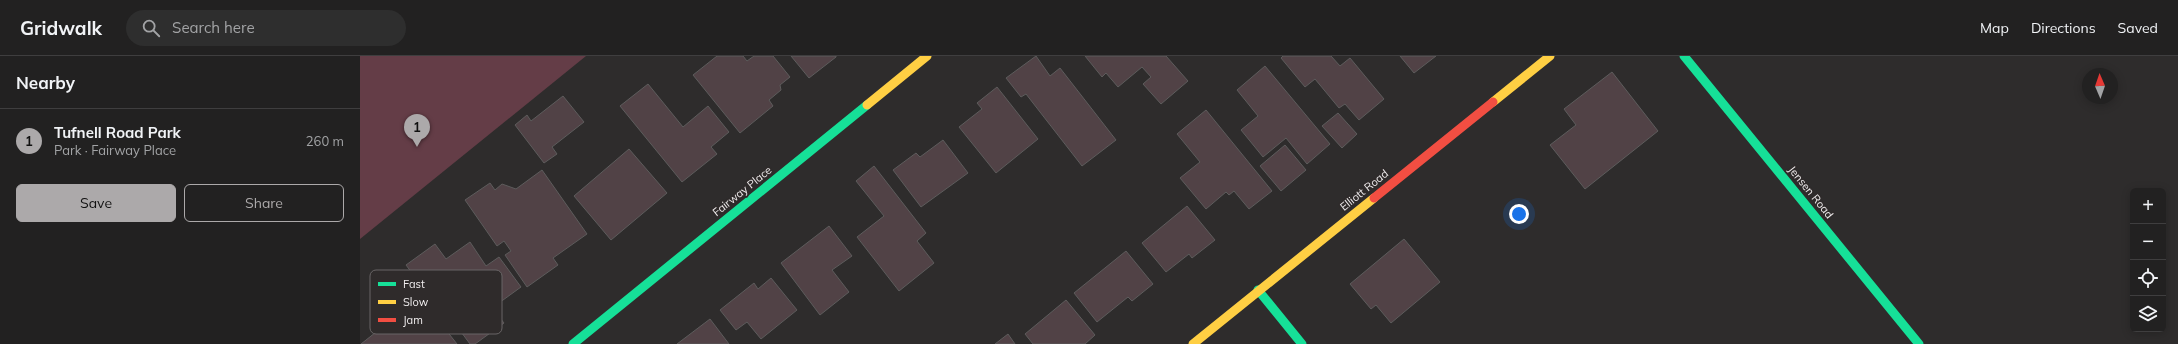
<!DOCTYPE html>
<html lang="en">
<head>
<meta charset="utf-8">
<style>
  :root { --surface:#222121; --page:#2e2e2e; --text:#f1f3f6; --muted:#a2a3a5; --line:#3f3e3f; --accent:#aca9aa }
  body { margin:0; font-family:Mulish,sans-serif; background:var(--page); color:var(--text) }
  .controls { position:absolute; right:12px; bottom:12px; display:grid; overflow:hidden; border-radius:6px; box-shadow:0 2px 10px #0003 }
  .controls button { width:36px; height:36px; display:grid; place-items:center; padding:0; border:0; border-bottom:1px solid var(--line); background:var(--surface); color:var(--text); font:20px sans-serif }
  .compass { position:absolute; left:1722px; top:12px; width:36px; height:36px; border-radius:50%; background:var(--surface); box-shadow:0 2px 10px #0003; rotate:358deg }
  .you { position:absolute; left:1159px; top:158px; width:14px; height:14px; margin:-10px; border:3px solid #fff; border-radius:50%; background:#1a73e8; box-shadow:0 0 0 6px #1a73e833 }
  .badge { display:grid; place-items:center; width:26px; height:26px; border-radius:50%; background:var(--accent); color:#111; font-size:13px; font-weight:700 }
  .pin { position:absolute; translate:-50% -33px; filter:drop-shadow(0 1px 2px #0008) }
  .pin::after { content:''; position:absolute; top:21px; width:14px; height:12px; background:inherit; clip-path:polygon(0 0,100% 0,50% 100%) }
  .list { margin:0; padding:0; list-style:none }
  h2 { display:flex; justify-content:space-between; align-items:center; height:52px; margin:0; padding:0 16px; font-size:17px }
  h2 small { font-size:13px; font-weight:400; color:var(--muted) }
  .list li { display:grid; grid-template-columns:26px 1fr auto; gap:12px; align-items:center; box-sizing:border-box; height:64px; padding:0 16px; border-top:1px solid var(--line) }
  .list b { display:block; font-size:15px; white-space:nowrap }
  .list p { margin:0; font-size:13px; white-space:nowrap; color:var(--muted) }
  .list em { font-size:13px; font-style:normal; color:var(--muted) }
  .actions { display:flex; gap:8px; padding:12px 16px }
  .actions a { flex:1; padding:9px 0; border:1px solid var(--accent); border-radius:6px; text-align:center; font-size:14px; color:var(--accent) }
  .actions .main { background:var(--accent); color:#111 }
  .icon { flex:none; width:22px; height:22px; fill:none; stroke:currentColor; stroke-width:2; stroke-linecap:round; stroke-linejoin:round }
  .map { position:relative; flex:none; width:1818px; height:288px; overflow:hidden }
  header { display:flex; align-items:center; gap:24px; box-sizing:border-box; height:56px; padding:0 20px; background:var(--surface); border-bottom:1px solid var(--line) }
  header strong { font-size:19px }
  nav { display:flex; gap:22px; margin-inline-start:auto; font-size:14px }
  .search { width:280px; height:36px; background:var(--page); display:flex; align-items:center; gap:10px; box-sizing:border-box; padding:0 14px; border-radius:22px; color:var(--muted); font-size:15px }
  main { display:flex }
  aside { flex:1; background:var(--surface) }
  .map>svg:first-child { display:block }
</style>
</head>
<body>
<header>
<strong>Gridwalk</strong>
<div class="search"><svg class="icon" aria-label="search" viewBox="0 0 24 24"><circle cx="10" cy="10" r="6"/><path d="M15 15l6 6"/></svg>Search here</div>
<nav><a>Map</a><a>Directions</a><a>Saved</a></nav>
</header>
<main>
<aside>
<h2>Nearby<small></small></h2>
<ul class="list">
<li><span class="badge">1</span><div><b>Tufnell Road Park</b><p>Park · Fairway Place</p></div><em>260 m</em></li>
</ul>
<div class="actions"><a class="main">Save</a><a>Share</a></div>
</aside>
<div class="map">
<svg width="1818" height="288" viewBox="0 0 1818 288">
  <rect width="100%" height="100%" fill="#2e2c2c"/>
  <polygon fill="#643d47" points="0,0 226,0 0,183"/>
  <g fill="#514246" stroke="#5d5c5c">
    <polygon points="357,0 383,0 387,5 394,0 413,0 430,21 420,29 421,34 409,44 413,50 380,77 333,19"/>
    <polygon points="431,0 476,0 476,1 449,22"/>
    <polygon points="676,0 690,20 700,12 756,84 722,110 666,38 661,41 646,22"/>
    <polygon points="725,0 806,0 828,25 801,48 783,28 791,21 782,11 758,31 746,17 742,21"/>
    <polygon points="923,0 971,0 980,10 990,2 1024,43 999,64 985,48 979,52 955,23 945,31 921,2"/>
    <polygon points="1040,0 1076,0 1054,17"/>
    <polygon points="905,10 970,88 947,108 926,82 903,101 881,74 898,60 877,34"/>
    <polygon points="1252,16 1298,75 1225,133 1190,89 1216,69 1204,53"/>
    <polygon points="288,28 323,71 348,50 369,76 351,91 357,98 322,126 260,50"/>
    <polygon points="637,31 678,83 636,117 599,71 622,53 617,47"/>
    <polygon points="203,40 224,66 192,91 197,98 184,107 155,69 167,59 171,65"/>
    <polygon points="846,54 912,135 889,153 874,135 869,139 866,136 846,153 820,122 840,106 817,78"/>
    <polygon points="978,57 997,78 982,92 962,70"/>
    <polygon points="583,84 608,117 561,151 533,114 556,97 560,101"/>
    <polygon points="925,89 946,114 921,135 900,110"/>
    <polygon points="269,93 307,137 251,184 214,140"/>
    <polygon points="514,110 566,177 557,185 574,207 539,235 497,181 524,160 496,125"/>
    <polygon points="182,114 227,178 193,202 198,209 167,231 145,199 151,195 144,185 137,190 105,144 130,127 135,134 142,128 156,133"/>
    <polygon points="827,150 855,184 832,202 829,198 806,216 782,187"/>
    <polygon points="469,170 492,200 472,214 489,236 460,259 421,207"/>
    <polygon points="1044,183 1080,226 1031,267 1016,249 1011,253 990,228"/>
    <polygon points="110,186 126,210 139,201 161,231 132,252 144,267 115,288 110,288 96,269 103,264 71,222 61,229 46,209 75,188 86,203"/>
    <polygon points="766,195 793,228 772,245 768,241 737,266 714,237"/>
    <polygon points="41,217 97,288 1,288 35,261 16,236"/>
    <polygon points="411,222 437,254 401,283 387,266 376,274 360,254 394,227 398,233"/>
    <polygon points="706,244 735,279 725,288 673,288 665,278"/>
    <polygon points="350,263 369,288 317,288"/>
    <polygon points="648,278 655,288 635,288"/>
  </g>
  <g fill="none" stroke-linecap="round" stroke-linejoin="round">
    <g stroke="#16e098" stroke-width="9">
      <polyline points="1324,0 1559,288"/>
      <polyline points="898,234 942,288"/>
      <polyline points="213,288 507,49"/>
    </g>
    <g stroke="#ffcf43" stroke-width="9">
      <polyline points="1133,46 1190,0"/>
      <polyline points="507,49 567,0"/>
      <polyline points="833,288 1014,142"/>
    </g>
    <polyline stroke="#f24e42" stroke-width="9" points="1014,142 1133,46"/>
  </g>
  <g text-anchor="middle" stroke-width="3.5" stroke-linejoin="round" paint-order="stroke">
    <g font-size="11" fill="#f0edee" stroke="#2f2b2b">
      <text transform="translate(1004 134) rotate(-39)" y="4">Elliott Road</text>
      <text transform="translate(382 135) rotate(-39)" y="4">Fairway Place</text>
      <text transform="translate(1451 136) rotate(51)" y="4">Jensen Road</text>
    </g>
  </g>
  <rect x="10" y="214" width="132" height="64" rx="6" fill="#2f2b2b" stroke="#696566" stroke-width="1"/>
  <rect x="18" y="226" width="18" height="4" fill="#16e098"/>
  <rect x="18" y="244" width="18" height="4" fill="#ffcf43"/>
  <rect x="18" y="262" width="18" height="4" fill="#f24e42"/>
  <g font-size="11" fill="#f0edee">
    <text x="43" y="232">Fast</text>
    <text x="43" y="250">Slow</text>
    <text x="43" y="268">Jam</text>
  </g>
</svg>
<div class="controls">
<button>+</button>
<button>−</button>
<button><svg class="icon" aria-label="locate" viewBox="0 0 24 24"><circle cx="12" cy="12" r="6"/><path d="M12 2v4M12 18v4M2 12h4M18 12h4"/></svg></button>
<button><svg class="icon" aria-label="layers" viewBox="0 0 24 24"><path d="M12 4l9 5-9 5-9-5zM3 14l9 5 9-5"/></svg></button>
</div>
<svg class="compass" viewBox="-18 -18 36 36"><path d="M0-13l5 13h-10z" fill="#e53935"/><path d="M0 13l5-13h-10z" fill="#a2a3a5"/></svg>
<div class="you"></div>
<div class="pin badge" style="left:57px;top:91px">1</div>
</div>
</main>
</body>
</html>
